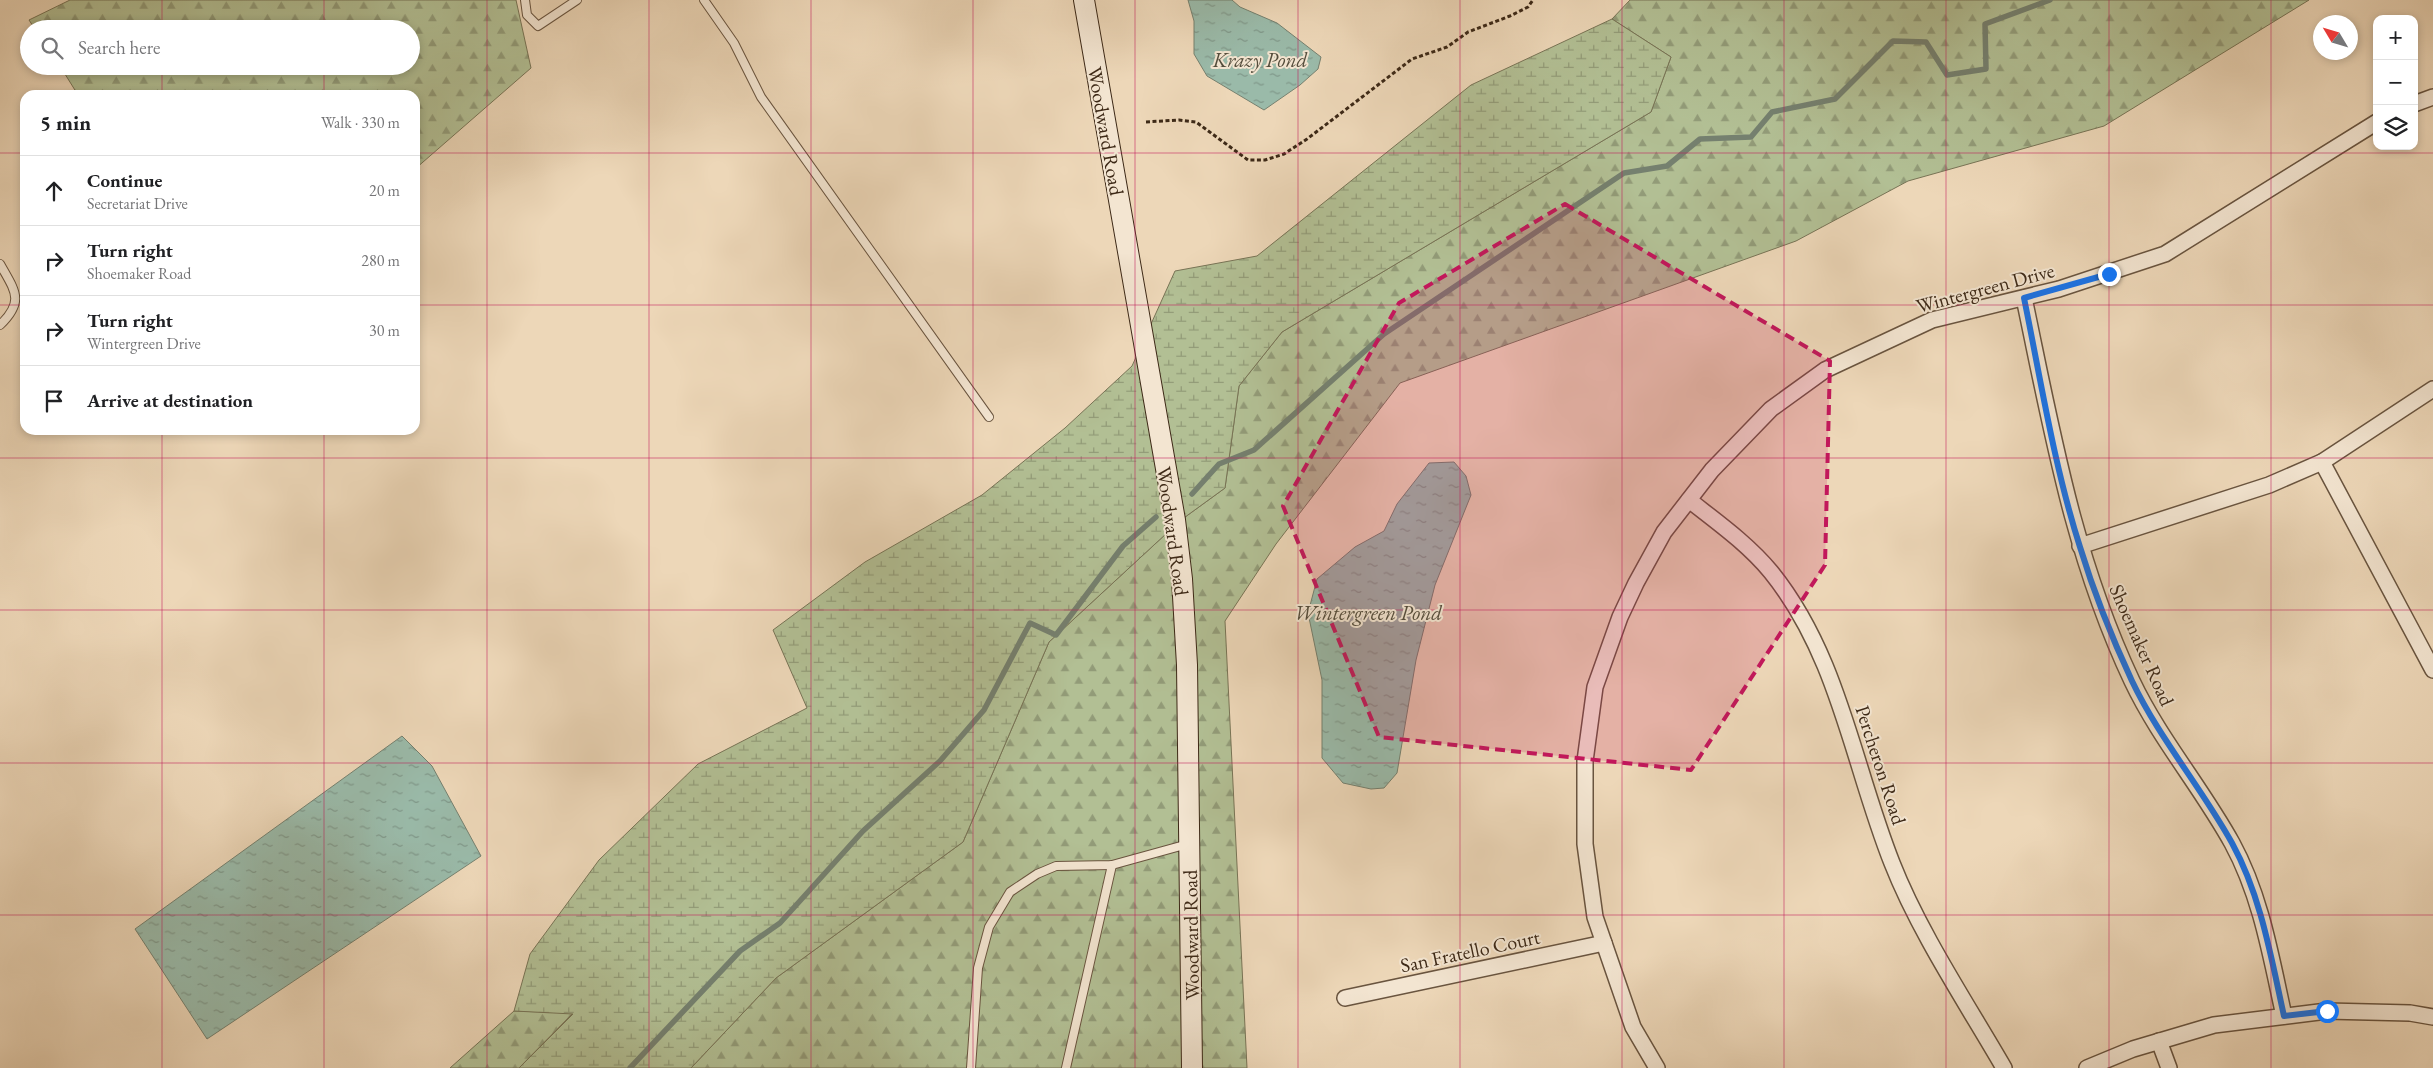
<!DOCTYPE html>
<html lang="en">
<head>
<meta charset="utf-8">
<style>
  :root { --surface:#fff; --page:#f2f2f2; --text:#202124; --muted:#757577; --line:#e0e0e0 }
  body { margin:0; font-family:"EB Garamond",serif; background:var(--page); color:var(--text) }
  .controls { position:absolute; right:15px; top:15px; display:grid; overflow:hidden; border-radius:10px; box-shadow:0 2px 8px #0003 }
  .controls button { width:45px; height:45px; display:grid; place-items:center; padding:0; border:0; border-bottom:1px solid var(--line); background:var(--surface); color:var(--text); font:25px sans-serif }
  .compass { position:absolute; left:2313px; top:15px; width:45px; height:45px; border-radius:50%; background:var(--surface); box-shadow:0 2px 8px #0003; rotate:308deg }
  .stop { position:absolute; width:15px; height:15px; margin:-11px; border:4px solid #1a73e8; border-radius:50%; background:#fff }
  .stop.end { background:#1a73e8; border-color:#fff; box-shadow:0 1px 5px #0008 }
  .list { margin:0; padding:0; list-style:none }
  h2 { display:flex; justify-content:space-between; align-items:center; height:65px; margin:0; padding:0 20px; font-size:21px }
  h2 small { font-size:16px; font-weight:400; color:var(--muted) }
  .list li { display:grid; grid-template-columns:32px 1fr auto; gap:15px; align-items:center; box-sizing:border-box; height:70px; padding:0 20px; border-top:1px solid var(--line) }
  .list b { display:block; font-size:19px; white-space:nowrap }
  .list p { margin:0; font-size:16px; white-space:nowrap; color:var(--muted) }
  .list em { font-size:16px; font-style:normal; color:var(--muted) }
  .icon { flex:none; width:28px; height:28px; fill:none; stroke:currentColor; stroke-width:2; stroke-linecap:round; stroke-linejoin:round }
  .map { position:relative; flex:none; width:2433px; height:1068px; overflow:hidden }
  .search { position:absolute; background:var(--surface); box-shadow:0 2px 8px #0003; left:20px; top:20px; width:400px; height:55px; display:flex; align-items:center; gap:12px; box-sizing:border-box; padding:0 18px; border-radius:28px; color:var(--muted); font-size:19px }
  .panel { position:absolute; background:var(--surface); box-shadow:0 2px 8px #0003; left:20px; top:90px; width:400px; height:345px; border-radius:15px }
  .map>svg:first-child { display:block }
</style>
</head>
<body>
<div class="map">
<svg width="2433" height="1068" viewBox="0 0 2433 1068">
  <defs>
    <pattern id="forest-firs" width="22" height="20" patternUnits="userSpaceOnUse" patternTransform="scale(1.25)"><rect width="22" height="20" fill="#b2bf94"/><path d="M5 1l3.5 6h-7zM16 11l3.5 6h-7z" fill="#929b78"/></pattern>
    <pattern id="wetland-marsh" width="20" height="14" patternUnits="userSpaceOnUse" patternTransform="scale(1.25)"><rect width="20" height="14" fill="#b2bf94"/><path d="M1 5h8M5 5V1M11 12h8M15 12V8" fill="none" stroke="#929b78"/></pattern>
    <pattern id="water-ripples" width="26" height="14" patternUnits="userSpaceOnUse" patternTransform="scale(1.25)"><rect width="26" height="14" fill="#9abaa9"/><path d="M2 4q2-2 4 0t4 0M15 11q2-2 4 0t4 0" fill="none" stroke="#7f9789"/></pattern>
  </defs>
  <rect width="100%" height="100%" fill="#edd7b8"/>
  <filter id="stains"><feTurbulence type="fractalNoise" baseFrequency=".004" numOctaves="4"/><feColorMatrix values="0 0 0 0 .2 0 0 0 0 .09 0 0 0 0 .02 0 0 0 .5 -.17"/></filter>
  <radialGradient id="worn" r=".72"><stop offset=".6" stop-color="#630" stop-opacity="0"/><stop offset="1" stop-color="#630" stop-opacity=".3"/></radialGradient>
  <g fill="url(#forest-firs)" stroke="#787456">
    <polygon points="70,0 516,0 531,68 415,169 415,95 78,95 60,66 411,66 411,29 35,29 29,20"/>
    <polygon points="1630,0 2309,0 2104,126 1908,181 1796,241 1400,383 1276,544 1225,621 1247,1068 691,1068 776,978 963,842 1049,642 1181,520 1225,488 1239,386 1282,332 1651,112 1671,57 1612,19"/>
    <polygon points="514,1011 573,1013 519,1068 450,1068"/>
  </g>
  <polygon fill="url(#wetland-marsh)" stroke="#787456" points="1612,19 1671,57 1651,112 1282,332 1239,386 1225,488 1181,520 1049,642 963,842 776,978 691,1068 519,1068 573,1014 514,1011 530,954 599,860 698,764 807,708 773,630 865,562 982,495 1065,428 1132,366 1175,271 1257,256 1471,85"/>
  <g fill="url(#water-ripples)" stroke="#75806f">
    <polygon points="1188,0 1232,0 1240,7 1277,23 1321,57 1318,69 1300,85 1264,110 1207,76 1194,54 1194,21"/>
    <polygon points="1454,462 1466,476 1471,495 1435,585 1416,660 1397,773 1384,788 1371,789 1343,783 1322,758 1322,680 1308,613 1317,579 1355,547 1384,531 1397,504 1429,463"/>
    <polygon points="402,736 432,766 481,856 207,1039 135,929"/>
  </g>
  <g fill="none" stroke-linecap="round" stroke-linejoin="round">
    <g stroke="#75806f" stroke-width="5.5">
      <polyline points="1192,494 1219,464 1254,450 1384,334 1624,173 1667,166 1700,139 1751,137 1772,112 1835,99 1893,41 1926,42 1947,75 1986,69 1985,24 2050,0"/>
      <polyline points="630,1068 740,951 780,923 863,831 940,761 984,710 1030,623 1056,635 1123,546 1156,517"/>
    </g>
    <defs>
      <g id="lane">
        <polyline points="525,0 527,15 538,26 577,0"/>
        <polyline points="704,0 734,43 761,97 989,417"/>
        <path d="M0,264C15,291 25,301 0,325"/>
        <polyline points="971,1068 978,968 989,927 1010,892 1037,874 1056,866 1112,865 1188,844"/>
        <polyline points="1066,1068 1112,865"/>
      </g>
      <g id="street">
        <polyline points="2414,104 2433,97"/>
        <path d="M2024,298C2052,431 2073,556 2132,681C2159,738 2201,787 2232,843C2261,896 2271,957 2284,1016"/>
        <polyline points="2322,462 2433,670"/>
        <path d="M1689,500C1717,522 1748,544 1771,572C1839,656 1853,765 1892,863C1919,932 1967,1004 2004,1068"/>
        <polyline points="2080,546 2269,485 2322,462 2433,389"/>
        <polyline points="1345,998 1604,943"/>
        <polyline points="2159,1041 2169,1068"/>
        <polyline points="1657,1068 1633,1027 1595,917 1585,844 1585,761 1595,687 1620,617 1636,583 1664,532 1712,470 1771,409 1825,370 1932,320 2059,289 2165,254 2377,122"/>
        <polyline points="2087,1068 2133,1049 2214,1025 2327,1011 2410,1013 2433,1017"/>
      </g>
      <polyline id="secondary" points="1084,0 1175,520 1182,579 1187,665 1192,1068"/>
    </defs>
    <use href="#lane" stroke="#69543f" stroke-width="10"/>
    <use href="#street" stroke="#69543f" stroke-width="18"/>
    <use href="#secondary" stroke="#3d2917" stroke-width="22"/>
    <polyline stroke="#3d2917" stroke-width="3" stroke-dasharray="4 2.5" stroke-linecap="butt" points="1146,122 1179,120 1196,122 1248,160 1265,160 1284,154 1307,139 1412,59 1447,47 1468,32 1510,16 1528,7 1533,0"/>
    <use href="#lane" stroke="#f3e5d1" stroke-width="8"/>
    <use href="#street" stroke="#f3e5d1" stroke-width="15"/>
    <use href="#secondary" stroke="#f3e5d1" stroke-width="20"/>
  </g>
  <g fill="none" stroke-linecap="round" stroke-linejoin="round">
    <path stroke="#1a73e8" stroke-width="6" d="M2109,274L2024,298C2041,381 2054,466 2080,547C2094,593 2112,638 2132,681C2159,738 2201,787 2232,843C2261,896 2271,957 2284,1016L2327,1011"/>
  </g>
  <path fill="#c2185b" fill-opacity="0.2" stroke="#c2185b" stroke-width="4" stroke-dasharray="10 6" stroke-linejoin="round" d="M1565,204L1830,361L1825,565L1691,770L1379,737L1283,506L1399,303Z"/>
  <path fill="none" stroke="#c2185b" stroke-width="1" stroke-opacity="0.55" d="M162,0V29M324,0V29M487,0V1068M649,0V1068M811,0V1068M973,0V1068M1135,0V1068M1298,0V1068M1460,0V1068M1622,0V1068M1784,0V1068M1946,0V1068M2109,0V1068M2271,0V1068M162,66V95M324,66V95M0,153H25M415,153H2433M0,305H25M415,305H2433M162,430V1068M324,430V1068M0,458H2433M0,610H2433M0,763H2433M0,915H2433"/>
  <g text-anchor="middle" stroke-width="4" stroke-linejoin="round" paint-order="stroke">
    <g font-size="20" fill="#3d2917" stroke="#f3e5d1">
      <text transform="translate(1106 131) rotate(80)" y="7">Woodward Road</text>
      <text transform="translate(1985 288) rotate(-15)" y="7">Wintergreen Drive</text>
      <text transform="translate(1173 531) rotate(82)" y="7">Woodward Road</text>
      <text transform="translate(2142 645) rotate(66)" y="7">Shoemaker Road</text>
      <text transform="translate(1881 765) rotate(72)" y="7">Percheron Road</text>
      <text transform="translate(1191 935) rotate(-91)" y="7">Woodward Road</text>
      <text transform="translate(1470 951) rotate(-12)" y="7">San Fratello Court</text>
    </g>
    <g font-size="21" font-style="italic" fill="#544d3c" stroke="#f3e5d1">
      <text x="1260" y="67">Krazy Pond</text>
      <text x="1368" y="620">Wintergreen Pond</text>
    </g>
  </g>
  <rect width="100%" height="100%" filter="url(#stains)"/>
  <rect width="100%" height="100%" fill="url(#worn)"/>
</svg>
<div class="controls">
<button>+</button>
<button>−</button>
<button><svg class="icon" aria-label="layers" viewBox="0 0 24 24"><path d="M12 4l9 5-9 5-9-5zM3 14l9 5 9-5"/></svg></button>
</div>
<svg class="compass" viewBox="-18 -18 36 36"><path d="M0-13l5 13h-10z" fill="#e53935"/><path d="M0 13l5-13h-10z" fill="#757577"/></svg>
<div class="stop" style="left:2327px;top:1011px"></div>
<div class="stop end" style="left:2109px;top:274px"></div>
<div class="search"><svg class="icon" aria-label="search" viewBox="0 0 24 24"><circle cx="10" cy="10" r="6"/><path d="M15 15l6 6"/></svg>Search here</div>
<section class="panel">
<h2>5 min<small>Walk · 330 m</small></h2>
<ul class="list">
<li><svg class="icon" aria-label="ahead" viewBox="0 0 24 24"><path d="M12 20V5M6 11l6-6 6 6"/></svg><div><b>Continue</b><p>Secretariat Drive</p></div><em>20 m</em></li>
<li><svg class="icon" aria-label="right" viewBox="0 0 24 24"><path d="M7 20v-9h11M14 6l5 5-5 5"/></svg><div><b>Turn right</b><p>Shoemaker Road</p></div><em>280 m</em></li>
<li><svg class="icon" aria-label="right" viewBox="0 0 24 24"><path d="M7 20v-9h11M14 6l5 5-5 5"/></svg><div><b>Turn right</b><p>Wintergreen Drive</p></div><em>30 m</em></li>
<li><svg class="icon" aria-label="arrive" viewBox="0 0 24 24"><path d="M6 21V4h12l-3 4 3 4H6"/></svg><div><b>Arrive at destination</b></div></li>
</ul>
</section>
</div>
</body>
</html>
